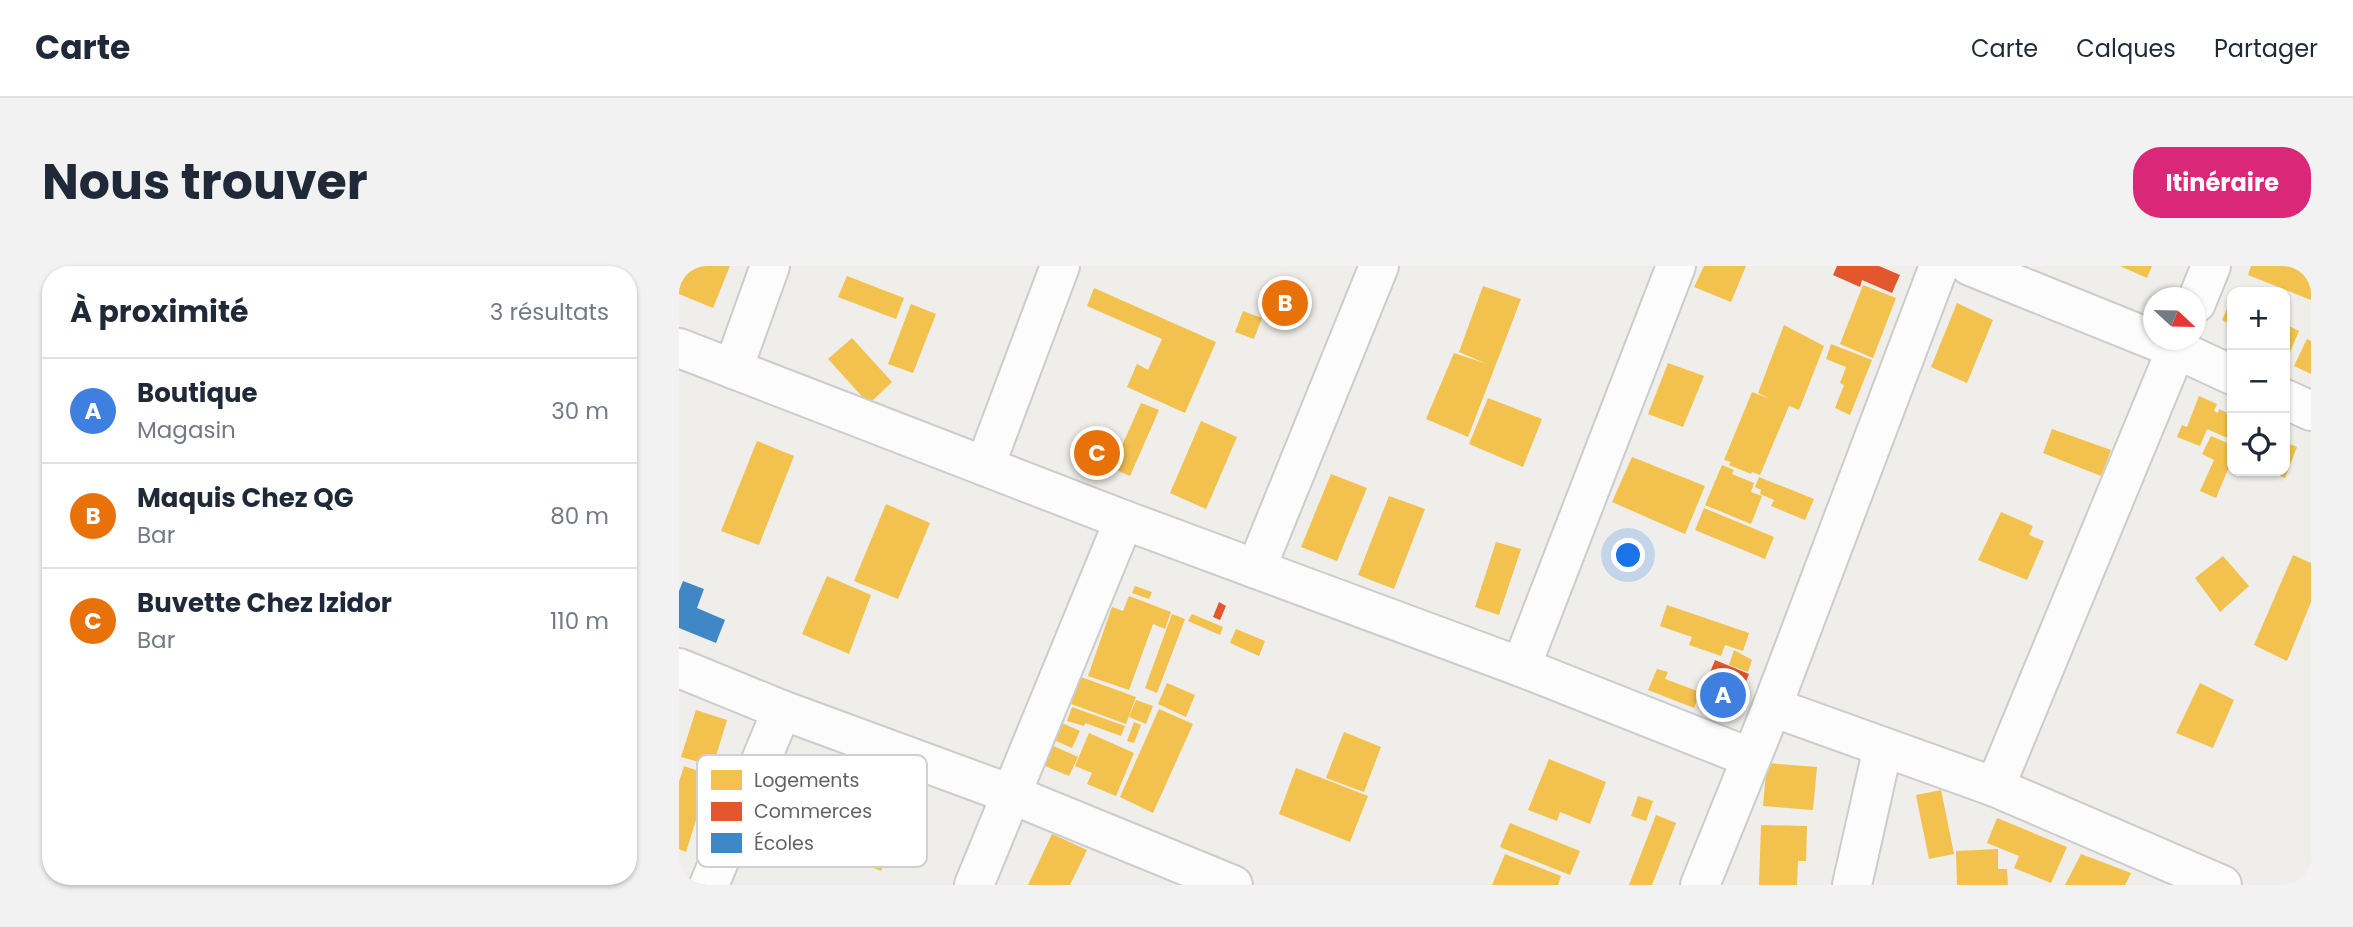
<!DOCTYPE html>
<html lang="fr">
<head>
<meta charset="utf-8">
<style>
  :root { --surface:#fff; --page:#f2f2f3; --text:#1f2937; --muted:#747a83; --line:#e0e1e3; --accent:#db2777 }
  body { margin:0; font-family:Poppins,sans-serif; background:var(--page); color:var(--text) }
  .controls { position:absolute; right:21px; top:21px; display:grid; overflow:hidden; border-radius:14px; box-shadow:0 2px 5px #0004 }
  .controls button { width:63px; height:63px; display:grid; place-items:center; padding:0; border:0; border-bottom:2px solid var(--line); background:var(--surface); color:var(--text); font:35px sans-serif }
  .compass { position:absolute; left:1464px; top:21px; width:63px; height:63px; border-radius:50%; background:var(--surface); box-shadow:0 2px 5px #0004; rotate:112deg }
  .you { position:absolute; left:950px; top:290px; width:24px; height:24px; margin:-18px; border:5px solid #fff; border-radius:50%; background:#1a73e8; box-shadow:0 0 0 10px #1a73e833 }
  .badge { display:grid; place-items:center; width:46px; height:46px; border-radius:50%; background:var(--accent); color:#fff; font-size:23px; font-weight:700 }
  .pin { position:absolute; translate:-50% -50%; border:4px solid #fff; box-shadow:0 2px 7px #0006 }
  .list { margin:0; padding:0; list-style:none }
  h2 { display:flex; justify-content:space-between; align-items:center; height:91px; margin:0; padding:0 28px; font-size:30px }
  h2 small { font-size:23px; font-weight:400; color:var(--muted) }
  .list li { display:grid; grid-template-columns:46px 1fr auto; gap:21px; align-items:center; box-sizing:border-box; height:105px; padding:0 28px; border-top:2px solid var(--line) }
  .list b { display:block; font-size:26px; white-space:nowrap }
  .list p { margin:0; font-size:23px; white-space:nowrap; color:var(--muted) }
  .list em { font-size:23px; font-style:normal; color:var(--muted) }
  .icon { flex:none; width:38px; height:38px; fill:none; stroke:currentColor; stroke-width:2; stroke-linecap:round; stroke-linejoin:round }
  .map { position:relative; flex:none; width:1632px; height:619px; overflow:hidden; border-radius:28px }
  header { display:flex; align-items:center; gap:42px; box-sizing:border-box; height:98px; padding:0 35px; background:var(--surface); border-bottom:2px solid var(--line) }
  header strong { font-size:33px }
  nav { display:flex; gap:38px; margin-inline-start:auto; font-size:24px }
  .intro { display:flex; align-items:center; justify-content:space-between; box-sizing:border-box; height:168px; padding:0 42px }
  h1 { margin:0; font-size:49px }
  .button { padding:18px 32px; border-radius:28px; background:var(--accent); color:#fff; font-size:24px; font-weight:700 }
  main { display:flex; gap:42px; padding:0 42px }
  aside { flex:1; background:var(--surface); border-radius:28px; box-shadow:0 2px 5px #0004 }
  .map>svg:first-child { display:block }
</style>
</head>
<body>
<header>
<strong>Carte</strong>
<nav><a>Carte</a><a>Calques</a><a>Partager</a></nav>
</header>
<div class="intro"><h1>Nous trouver</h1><a class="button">Itinéraire</a></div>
<main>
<aside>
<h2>À proximité<small>3 résultats</small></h2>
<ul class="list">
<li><span class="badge" style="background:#3f7fe0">A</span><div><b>Boutique</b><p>Magasin</p></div><em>30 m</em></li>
<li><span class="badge" style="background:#e8710a">B</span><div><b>Maquis Chez QG</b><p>Bar</p></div><em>80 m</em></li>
<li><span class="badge" style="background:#e8710a">C</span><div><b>Buvette Chez Izidor</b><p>Bar</p></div><em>110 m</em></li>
</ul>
</aside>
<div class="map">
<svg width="1632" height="619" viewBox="0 0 1632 619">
  <rect width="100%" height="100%" fill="#efeeea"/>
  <g fill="#f2c14e">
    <polygon points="0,0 51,0 34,42 0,28"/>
    <polygon points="1025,0 1067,0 1052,36 1015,21"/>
    <polygon points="1441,0 1473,0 1468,12"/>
    <polygon points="1572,0 1632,0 1632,34 1569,9"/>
    <polygon points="168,10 225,32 217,53 159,31"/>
    <polygon points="1184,19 1217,32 1194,92 1161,78"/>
    <polygon points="804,20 842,33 789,171 747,153 775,87 808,98 780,86"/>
    <polygon points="415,22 537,76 506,147 448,121 458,98 469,104 483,73 408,40"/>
    <polygon points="1553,32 1553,59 1543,54"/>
    <polygon points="1278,37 1314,54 1288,117 1252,101"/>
    <polygon points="232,38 257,48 234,107 209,98"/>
    <polygon points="564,45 583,52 575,73 556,66"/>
    <polygon points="1606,58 1620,65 1611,86 1606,83"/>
    <polygon points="1105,59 1145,80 1120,144 1110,140 1081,209 1073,206 1072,208 1050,199 1052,196 1045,194 1073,126 1091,133 1079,127"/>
    <polygon points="173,72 213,116 190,138 149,93"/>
    <polygon points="1628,73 1632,75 1632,108 1615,100"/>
    <polygon points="1152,78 1193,94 1171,149 1156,142 1165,119 1161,117 1167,101 1147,93"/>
    <polygon points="989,97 1025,110 1004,161 969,148"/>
    <polygon points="1520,130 1538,138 1535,145 1539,147 1540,143 1551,148 1549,151 1553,152 1553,174 1528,163 1521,180 1498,171 1503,159 1508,161"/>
    <polygon points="809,132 863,153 844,201 790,178"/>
    <polygon points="462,137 480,144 451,210 433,202"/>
    <polygon points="522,155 558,171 527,243 491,227"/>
    <polygon points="1373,163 1432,184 1422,210 1364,187"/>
    <polygon points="1532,170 1553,179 1553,194 1537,232 1521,225 1535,194 1523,188"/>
    <polygon points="78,175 115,190 80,279 42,265"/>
    <polygon points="1606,176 1618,181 1606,212 1587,205 1606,205"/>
    <polygon points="953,191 1026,220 1006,268 933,236"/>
    <polygon points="1043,199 1055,204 1053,208 1075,217 1072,226 1083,230 1072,258 1026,239"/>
    <polygon points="652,208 688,222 658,295 622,281"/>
    <polygon points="1080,211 1135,233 1126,254 1092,240 1095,234 1081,228 1082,224 1076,221"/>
    <polygon points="710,230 746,243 715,323 679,309"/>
    <polygon points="207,238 251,257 219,333 175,315"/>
    <polygon points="1025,242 1095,271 1086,293 1016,264"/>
    <polygon points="1322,246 1354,260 1350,269 1365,275 1348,314 1299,294"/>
    <polygon points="817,276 842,283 820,349 796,341"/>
    <polygon points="1614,289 1632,297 1632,336 1608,395 1575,379"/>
    <polygon points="1544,290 1570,320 1541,346 1516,312"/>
    <polygon points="148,310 192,329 170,388 123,368"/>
    <polygon points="456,320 473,326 470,333 453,327"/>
    <polygon points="450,330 492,346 486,363 474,358 450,424 409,410 433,341 444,345"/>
    <polygon points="988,339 1070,367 1064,385 1046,379 1042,390 1010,379 1013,371 981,360"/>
    <polygon points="493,348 506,353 478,427 466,422"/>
    <polygon points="513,348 544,361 541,369 509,355"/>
    <polygon points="557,363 586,375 580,390 551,377"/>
    <polygon points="1055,384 1073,394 1069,406 1050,399"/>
    <polygon points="978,403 989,406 986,413 1021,426 1015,442 969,424"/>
    <polygon points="402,411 457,431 447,458 392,438"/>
    <polygon points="488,417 516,429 507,451 479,438"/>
    <polygon points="1521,417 1555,434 1534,482 1497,467"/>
    <polygon points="457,434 474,440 467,458 450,451"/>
    <polygon points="393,441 446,460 442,470 406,457 405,460 388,455"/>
    <polygon points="480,443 514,458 474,547 441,531"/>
    <polygon points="17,444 48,454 34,500 2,491"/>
    <polygon points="455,456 462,459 455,477 448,475"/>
    <polygon points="383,457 401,465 393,482 375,474"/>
    <polygon points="665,466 702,481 685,526 647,512"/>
    <polygon points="410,467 455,487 437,530 408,518 413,507 396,500"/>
    <polygon points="370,478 399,491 390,510 361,498"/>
    <polygon points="870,493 927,516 911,558 881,546 878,555 849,544"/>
    <polygon points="1088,497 1138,501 1134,544 1084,540"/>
    <polygon points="5,500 31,509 7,586 0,583 0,516"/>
    <polygon points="617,502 689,530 671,576 600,548"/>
    <polygon points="1262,524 1275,588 1250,593 1237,529"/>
    <polygon points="959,530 974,535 967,555 952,550"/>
    <polygon points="977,549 997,557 973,619 950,619"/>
    <polygon points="1318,552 1388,581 1372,617 1335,602 1340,590 1308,577"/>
    <polygon points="831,557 901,585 891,609 821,581"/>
    <polygon points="1082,559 1128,560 1127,595 1119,595 1118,619 1080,619"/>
    <polygon points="172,568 211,583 202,605 164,590"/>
    <polygon points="373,568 408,584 391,619 349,619"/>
    <polygon points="1319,583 1319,603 1328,603 1329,619 1278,619 1277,585"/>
    <polygon points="826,588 882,610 879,619 813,619"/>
    <polygon points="1402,588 1452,607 1446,619 1386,619"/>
  </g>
  <g fill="#e4572e">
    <polygon points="1158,0 1200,0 1221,9 1213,27 1183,14 1181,21 1154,9"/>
    <polygon points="540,336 547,340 541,354 534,351"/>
    <polygon points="1036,394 1070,408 1056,443 1022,429"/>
  </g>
  <polygon fill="#3f88c5" points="4,315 25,323 18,342 46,354 37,377 0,362 0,325"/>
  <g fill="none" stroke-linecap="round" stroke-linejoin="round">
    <defs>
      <g id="minor">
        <polyline points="1291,0 1497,83 1553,109"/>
        <polyline points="1517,37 1532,0"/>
        <polyline points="0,82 445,254 842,401 1072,492"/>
        <polyline points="54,103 91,0"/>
        <polyline points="1606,133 1632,145"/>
        <polyline points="306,200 381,0"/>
        <polyline points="577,303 700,0"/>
        <polyline points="842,401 997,0"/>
        <polyline points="0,402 103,444 334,529 554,619"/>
        <polyline points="1093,441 1316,521 1543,619"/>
        <polyline points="1316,521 1501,74"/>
        <polyline points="30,619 103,444"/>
        <polyline points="295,619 445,254"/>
        <polyline points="1021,619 1093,441 1260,0"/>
        <polyline points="1173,619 1204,481"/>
      </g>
    </defs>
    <use href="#minor" stroke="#cbcccc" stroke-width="42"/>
    <use href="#minor" stroke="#fdfcfc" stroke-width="38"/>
  </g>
  <rect x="18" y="489" width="230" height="112" rx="10" fill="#fff" stroke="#cfd0d2" stroke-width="2"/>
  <rect x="32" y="504" width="31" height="20" fill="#f2c14e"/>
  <rect x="32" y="536" width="31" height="19" fill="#e4572e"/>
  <rect x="32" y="567" width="31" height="20" fill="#3f88c5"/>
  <g font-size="19" fill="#5f6368">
    <text x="75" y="521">Logements</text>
    <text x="75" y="552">Commerces</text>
    <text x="75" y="584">Écoles</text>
  </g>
</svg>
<div class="controls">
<button>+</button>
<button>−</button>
<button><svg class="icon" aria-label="locate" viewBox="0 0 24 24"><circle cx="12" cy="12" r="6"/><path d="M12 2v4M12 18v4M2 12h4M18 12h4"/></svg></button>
</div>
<svg class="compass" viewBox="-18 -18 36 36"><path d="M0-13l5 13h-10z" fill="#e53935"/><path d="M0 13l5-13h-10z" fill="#747a83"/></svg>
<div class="you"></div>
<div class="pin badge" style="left:1044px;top:429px;background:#3f7fe0">A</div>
<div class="pin badge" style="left:606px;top:37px;background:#e8710a">B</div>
<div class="pin badge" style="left:418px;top:187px;background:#e8710a">C</div>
</div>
</main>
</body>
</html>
